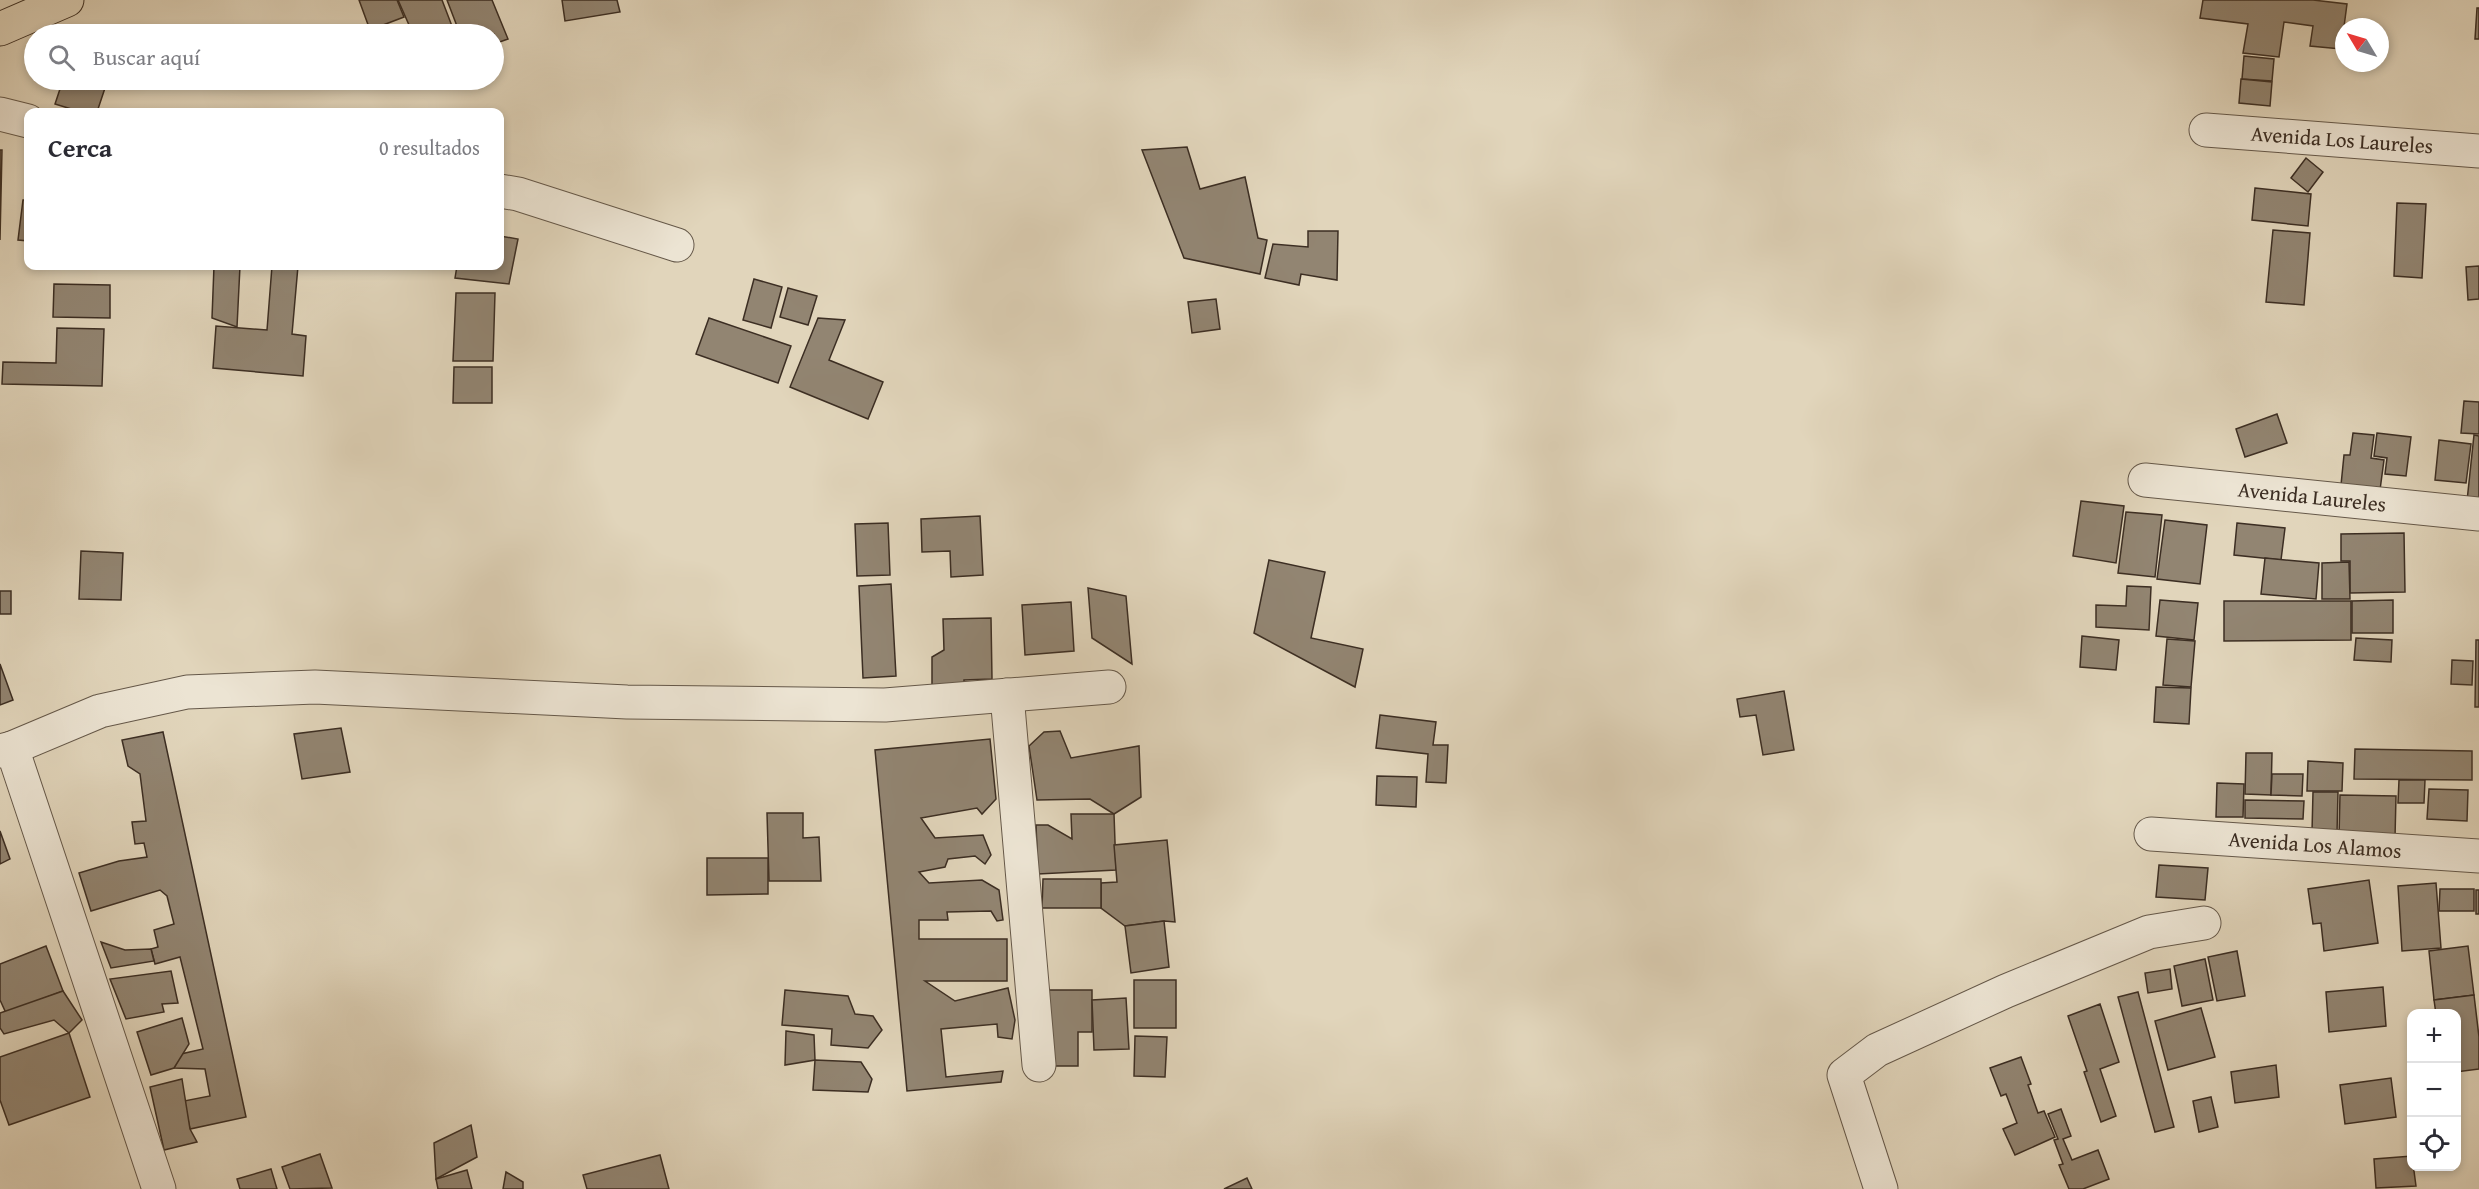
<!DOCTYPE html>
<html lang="es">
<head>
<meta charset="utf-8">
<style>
  :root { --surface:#fff; --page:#f7f7f7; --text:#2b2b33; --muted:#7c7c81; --line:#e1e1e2 }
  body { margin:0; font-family:"Gentium Book Plus",serif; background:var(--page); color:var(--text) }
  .controls { position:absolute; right:18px; bottom:18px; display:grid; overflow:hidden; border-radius:12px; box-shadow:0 3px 9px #0003 }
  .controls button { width:54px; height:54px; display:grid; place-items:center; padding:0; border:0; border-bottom:2px solid var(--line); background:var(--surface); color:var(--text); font:30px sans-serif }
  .compass { position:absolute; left:2335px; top:18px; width:54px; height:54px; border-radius:50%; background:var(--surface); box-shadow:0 3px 9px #0003; rotate:308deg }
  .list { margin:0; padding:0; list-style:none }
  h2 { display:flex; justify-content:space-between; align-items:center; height:78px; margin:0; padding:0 24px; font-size:26px }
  h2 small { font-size:20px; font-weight:400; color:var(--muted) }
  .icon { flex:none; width:33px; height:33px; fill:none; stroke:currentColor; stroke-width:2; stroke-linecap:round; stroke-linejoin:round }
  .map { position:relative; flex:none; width:2479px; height:1189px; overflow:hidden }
  .search { position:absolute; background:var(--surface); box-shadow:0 3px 9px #0003; left:24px; top:24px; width:480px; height:66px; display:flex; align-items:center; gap:15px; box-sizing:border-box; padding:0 21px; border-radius:33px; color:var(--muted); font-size:22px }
  .panel { position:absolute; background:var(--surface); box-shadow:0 3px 9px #0003; left:24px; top:108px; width:480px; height:162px; border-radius:12px }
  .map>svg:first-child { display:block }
</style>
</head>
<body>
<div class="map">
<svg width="2479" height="1189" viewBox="0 0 2479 1189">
  <rect width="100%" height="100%" fill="#e1d5bb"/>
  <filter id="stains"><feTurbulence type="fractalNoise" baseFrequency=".00333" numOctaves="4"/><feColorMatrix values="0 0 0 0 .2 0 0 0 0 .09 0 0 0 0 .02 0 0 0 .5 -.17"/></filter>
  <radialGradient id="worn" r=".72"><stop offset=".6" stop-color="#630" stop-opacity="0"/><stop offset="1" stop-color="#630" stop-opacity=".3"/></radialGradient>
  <g fill="#928572" stroke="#3c2e23" stroke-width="1.5">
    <polygon points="359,0 397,0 404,17 370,30"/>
    <polygon points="398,0 442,0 455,34 413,34"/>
    <polygon points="447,0 492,0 508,39 494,44 494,34 460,34"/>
    <polygon points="562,0 617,0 620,12 565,21"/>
    <polygon points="2203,0 2313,0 2347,4 2341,49 2310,46 2313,26 2284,22 2279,57 2243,53 2248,24 2200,18"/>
    <polygon points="2477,8 2479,8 2479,39 2475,39"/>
    <polygon points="2244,56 2274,59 2272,81 2242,79"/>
    <polygon points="2241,79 2272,82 2270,106 2239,103"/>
    <polygon points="63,80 77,80 105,88 97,112 81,112 55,104"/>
    <polygon points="1187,147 1200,189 1245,177 1258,238 1267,240 1260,274 1184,258 1142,150"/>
    <polygon points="0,150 2,150 0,240"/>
    <polygon points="2306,158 2323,172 2308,192 2291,178"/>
    <polygon points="2255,188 2311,194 2308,226 2252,220"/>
    <polygon points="23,200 28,200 28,241 18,240"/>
    <polygon points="2397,203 2426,204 2422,278 2394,276"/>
    <polygon points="2273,230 2310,233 2304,305 2266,302"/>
    <polygon points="1308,231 1338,231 1337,280 1301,274 1299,285 1265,278 1273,244 1308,247"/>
    <polygon points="500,236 518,239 509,284 455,278 457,266 500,266"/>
    <polygon points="214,266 240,266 237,327 212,318"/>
    <polygon points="272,266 298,266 292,334 306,336 303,376 213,368 216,326 267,330"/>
    <polygon points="2479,266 2479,299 2468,300 2466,267"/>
    <polygon points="754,279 782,287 771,328 743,320"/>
    <polygon points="54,284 110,285 110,318 53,317"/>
    <polygon points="788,288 817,296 808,325 780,317"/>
    <polygon points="456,293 495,293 493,361 453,361"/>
    <polygon points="1216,299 1220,329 1192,333 1188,302"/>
    <polygon points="709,318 791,346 778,383 696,354"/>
    <polygon points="818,318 845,320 829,360 883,382 868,419 790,387"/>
    <polygon points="57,328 104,329 102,386 2,384 3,362 56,363"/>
    <polygon points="454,367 492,367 492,403 453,403"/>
    <polygon points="2464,401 2479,402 2479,434 2461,433"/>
    <polygon points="2277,414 2287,443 2245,457 2236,429"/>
    <polygon points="2353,433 2374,435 2371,458 2384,460 2380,490 2341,485 2344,455 2350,455"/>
    <polygon points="2377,433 2411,437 2406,476 2385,474 2387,458 2374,456"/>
    <polygon points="2474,435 2479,436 2479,502 2467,501"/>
    <polygon points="2439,440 2471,444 2466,483 2435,480"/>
    <polygon points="2081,501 2124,506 2116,563 2073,556"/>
    <polygon points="2126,512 2162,515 2155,577 2118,573"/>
    <polygon points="980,516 983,575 951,577 950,551 922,552 921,519"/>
    <polygon points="2165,520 2207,525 2200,584 2157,579"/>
    <polygon points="888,523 890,575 857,576 855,524"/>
    <polygon points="2237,523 2285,528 2281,560 2234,555"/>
    <polygon points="2404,533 2405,592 2350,593 2350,561 2341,561 2341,534"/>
    <polygon points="81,551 123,553 121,600 79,599"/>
    <polygon points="2265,558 2319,563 2316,599 2261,594"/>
    <polygon points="1269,560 1325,572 1311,638 1363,649 1355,687 1254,633"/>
    <polygon points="2349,562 2350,599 2322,599 2322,563"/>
    <polygon points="891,584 896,676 863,678 859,586"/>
    <polygon points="2127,586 2151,587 2149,630 2096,627 2096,605 2126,606"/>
    <polygon points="1088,588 1126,596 1132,664 1092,638"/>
    <rect x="0" y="591" width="11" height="23"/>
    <polygon points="2160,600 2198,603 2194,640 2156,636"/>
    <polygon points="2393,600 2393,633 2352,633 2352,601"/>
    <polygon points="2224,601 2351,601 2351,640 2224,641"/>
    <polygon points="1071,602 1074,651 1025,655 1022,605"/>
    <polygon points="991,618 992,679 964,680 964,692 932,685 932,657 944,650 943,619"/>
    <polygon points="2082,636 2119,640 2116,670 2080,667"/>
    <polygon points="2356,638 2392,640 2391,662 2354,660"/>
    <polygon points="2167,639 2195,641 2191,687 2163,685"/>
    <polygon points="2476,640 2479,640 2479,707 2475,707"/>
    <polygon points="2452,660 2473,661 2472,685 2451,684"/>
    <polygon points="0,664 13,700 0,705"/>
    <polygon points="2156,687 2191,688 2189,724 2154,722"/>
    <polygon points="1784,691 1794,750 1763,755 1756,715 1740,717 1737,699"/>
    <polygon points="1380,715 1436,722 1433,745 1448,745 1446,783 1426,782 1428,754 1376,748"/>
    <polygon points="341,728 350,772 302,779 294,734"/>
    <polygon points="1060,731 1071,758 1139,746 1141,797 1114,814 1090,799 1037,800 1029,746 1044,732"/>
    <polygon points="163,732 246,1117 190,1129 184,1101 210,1096 205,1069 174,1068 181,1054 203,1049 180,957 155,964 151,949 158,947 154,930 174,924 167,896 160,890 91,911 79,873 119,861 147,857 144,843 135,844 132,822 146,821 140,774 128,766 122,740"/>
    <polygon points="990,739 996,799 982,814 977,808 921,818 935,838 983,835 991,855 985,864 975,856 948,859 945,867 919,872 929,883 982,880 999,890 1003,920 997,921 991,911 947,912 948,920 919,920 919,939 1007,939 1007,981 925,981 955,1001 1008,988 1015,1020 1012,1039 998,1037 997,1024 941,1029 946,1077 1003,1071 1001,1082 907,1091 875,750"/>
    <polygon points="2355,749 2472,751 2472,780 2354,779"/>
    <polygon points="2246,753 2272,753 2271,795 2245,794"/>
    <polygon points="2308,761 2343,763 2342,791 2307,791"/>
    <polygon points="2272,774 2303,774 2302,796 2271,795"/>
    <polygon points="1377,776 1417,777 1416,807 1376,805"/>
    <polygon points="2399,780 2425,780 2424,803 2398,803"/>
    <polygon points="2217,783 2244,784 2243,817 2216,817"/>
    <polygon points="2429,789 2468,790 2467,821 2427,819"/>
    <polygon points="2313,792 2338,792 2337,833 2312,832"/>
    <polygon points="2340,795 2396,796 2395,838 2339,837"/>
    <polygon points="2245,800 2304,801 2303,819 2245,818"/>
    <polygon points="767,813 803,813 803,838 819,837 821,881 769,881"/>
    <polygon points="1071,814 1114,814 1116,870 1038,874 1036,825 1048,825 1072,839"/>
    <polygon points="0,831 10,859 0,864"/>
    <polygon points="1167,840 1175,922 1164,921 1125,926 1101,908 1101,883 1117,882 1114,845"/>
    <polygon points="707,858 768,858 768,894 707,895"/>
    <polygon points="2159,865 2208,868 2205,900 2156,897"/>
    <polygon points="1043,879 1101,879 1101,908 1042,908"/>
    <polygon points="2369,880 2378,943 2324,951 2321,923 2313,924 2308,889"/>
    <polygon points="2436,883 2441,948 2402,951 2398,886"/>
    <polygon points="2440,889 2474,889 2474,911 2439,911"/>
    <rect x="2476" y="890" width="3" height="24"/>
    <polygon points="1164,921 1169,967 1131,973 1125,926"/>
    <polygon points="101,942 125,950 151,949 154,961 111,968"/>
    <polygon points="46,946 63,991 6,1013 0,1000 0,964"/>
    <polygon points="2468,946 2474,995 2434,1000 2429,951"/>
    <polygon points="2237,951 2245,996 2217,1001 2208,957"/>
    <polygon points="2205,959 2213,1000 2182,1006 2174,966"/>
    <polygon points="2170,969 2172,989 2148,993 2145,973"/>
    <polygon points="171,971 178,1003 162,1004 164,1012 126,1019 110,979"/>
    <rect x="1134" y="980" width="42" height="48"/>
    <polygon points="2383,987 2386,1026 2329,1032 2326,992"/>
    <polygon points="785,990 848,996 855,1014 873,1016 882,1030 868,1048 831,1045 832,1029 782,1025"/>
    <polygon points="1049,990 1092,990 1092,1032 1078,1032 1078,1066 1049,1066"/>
    <polygon points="63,991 82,1020 69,1033 54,1020 4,1034 0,1028 0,1013"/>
    <polygon points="2138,992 2174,1127 2155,1132 2118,997"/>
    <polygon points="2474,995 2479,1037 2479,1069 2456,1072 2456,1014 2436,1014 2434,1000"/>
    <polygon points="1126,998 1129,1049 1094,1050 1092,1000"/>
    <polygon points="2100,1004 2119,1062 2100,1069 2116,1116 2101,1122 2084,1072 2087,1071 2068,1016"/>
    <polygon points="2201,1008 2215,1057 2168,1070 2155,1021"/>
    <polygon points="182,1018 189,1044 174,1068 151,1075 137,1032"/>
    <polygon points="786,1031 814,1035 815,1060 785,1065"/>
    <polygon points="69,1033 90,1097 9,1125 0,1100 0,1057"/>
    <polygon points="1135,1036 1167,1037 1165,1077 1134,1076"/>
    <polygon points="2021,1057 2031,1084 2028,1085 2038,1113 2044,1111 2055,1137 2015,1155 2003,1129 2017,1123 2006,1094 2001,1096 1990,1068"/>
    <polygon points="815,1060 861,1062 872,1079 868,1092 813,1090"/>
    <polygon points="2276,1065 2279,1097 2235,1103 2231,1072"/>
    <polygon points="2391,1078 2396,1117 2345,1124 2340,1085"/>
    <polygon points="182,1079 190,1129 197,1142 164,1150 150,1087"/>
    <polygon points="2211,1097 2218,1127 2199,1132 2193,1101"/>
    <polygon points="2061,1109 2071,1136 2063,1139 2072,1160 2098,1150 2109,1179 2083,1189 2069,1189 2059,1165 2063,1164 2054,1140 2058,1139 2048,1114"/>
    <polygon points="471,1125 477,1157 436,1179 434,1143"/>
    <polygon points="320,1154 332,1188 290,1189 282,1167"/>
    <polygon points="660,1155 669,1189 587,1189 583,1175"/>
    <polygon points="2412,1156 2416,1186 2376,1188 2374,1159"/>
    <polygon points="271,1169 277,1189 240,1189 237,1179"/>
    <polygon points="467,1170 472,1189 438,1189 436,1179"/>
    <polygon points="506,1172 523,1182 523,1189 503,1189"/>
    <polygon points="1247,1178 1252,1189 1224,1189"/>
  </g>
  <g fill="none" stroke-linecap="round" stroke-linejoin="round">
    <defs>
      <g id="minor">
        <polyline points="0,114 28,121"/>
        <polyline points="2206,130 2479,151"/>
        <polyline points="500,191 518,194 677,245"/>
        <polyline points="2145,480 2479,514"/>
        <polyline points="1007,695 1039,1065"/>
        <polyline points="12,748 100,711 187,692 315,687 627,702 885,705 1109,687"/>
        <polyline points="0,751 12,748 159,1189"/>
        <polyline points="2151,834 2479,856"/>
        <polyline points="1881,1189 1844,1075 1877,1050 2006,991 2149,932 2204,923"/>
      </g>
      <polyline id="trunk" points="0,29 67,0"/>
    </defs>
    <use href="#minor" stroke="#655849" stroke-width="35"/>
    <use href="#trunk" stroke="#3c2e23" stroke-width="35"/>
    <use href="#minor" stroke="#ece4d3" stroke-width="33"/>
    <use href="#trunk" stroke="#e1d5bb" stroke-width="33"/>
  </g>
  <g text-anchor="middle" stroke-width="4.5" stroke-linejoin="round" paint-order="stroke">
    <g font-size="21" fill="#3c2e23" stroke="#ece4d3">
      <text transform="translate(2342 140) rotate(4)" y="7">Avenida Los Laureles</text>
      <text transform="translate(2312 497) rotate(6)" y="7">Avenida Laureles</text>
      <text transform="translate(2315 845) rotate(4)" y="7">Avenida Los Alamos</text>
    </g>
  </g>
  <rect width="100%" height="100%" filter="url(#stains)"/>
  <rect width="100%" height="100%" fill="url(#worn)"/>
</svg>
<div class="controls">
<button>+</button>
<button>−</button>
<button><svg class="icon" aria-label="locate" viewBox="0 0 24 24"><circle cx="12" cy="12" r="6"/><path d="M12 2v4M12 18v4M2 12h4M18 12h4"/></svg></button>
</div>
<svg class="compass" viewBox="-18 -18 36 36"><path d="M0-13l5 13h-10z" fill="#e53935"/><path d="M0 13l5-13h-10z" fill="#7c7c81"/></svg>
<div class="search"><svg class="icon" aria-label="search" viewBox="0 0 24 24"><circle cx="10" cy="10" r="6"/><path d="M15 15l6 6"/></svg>Buscar aquí</div>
<section class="panel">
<h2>Cerca<small>0 resultados</small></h2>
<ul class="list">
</ul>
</section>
</div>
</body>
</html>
